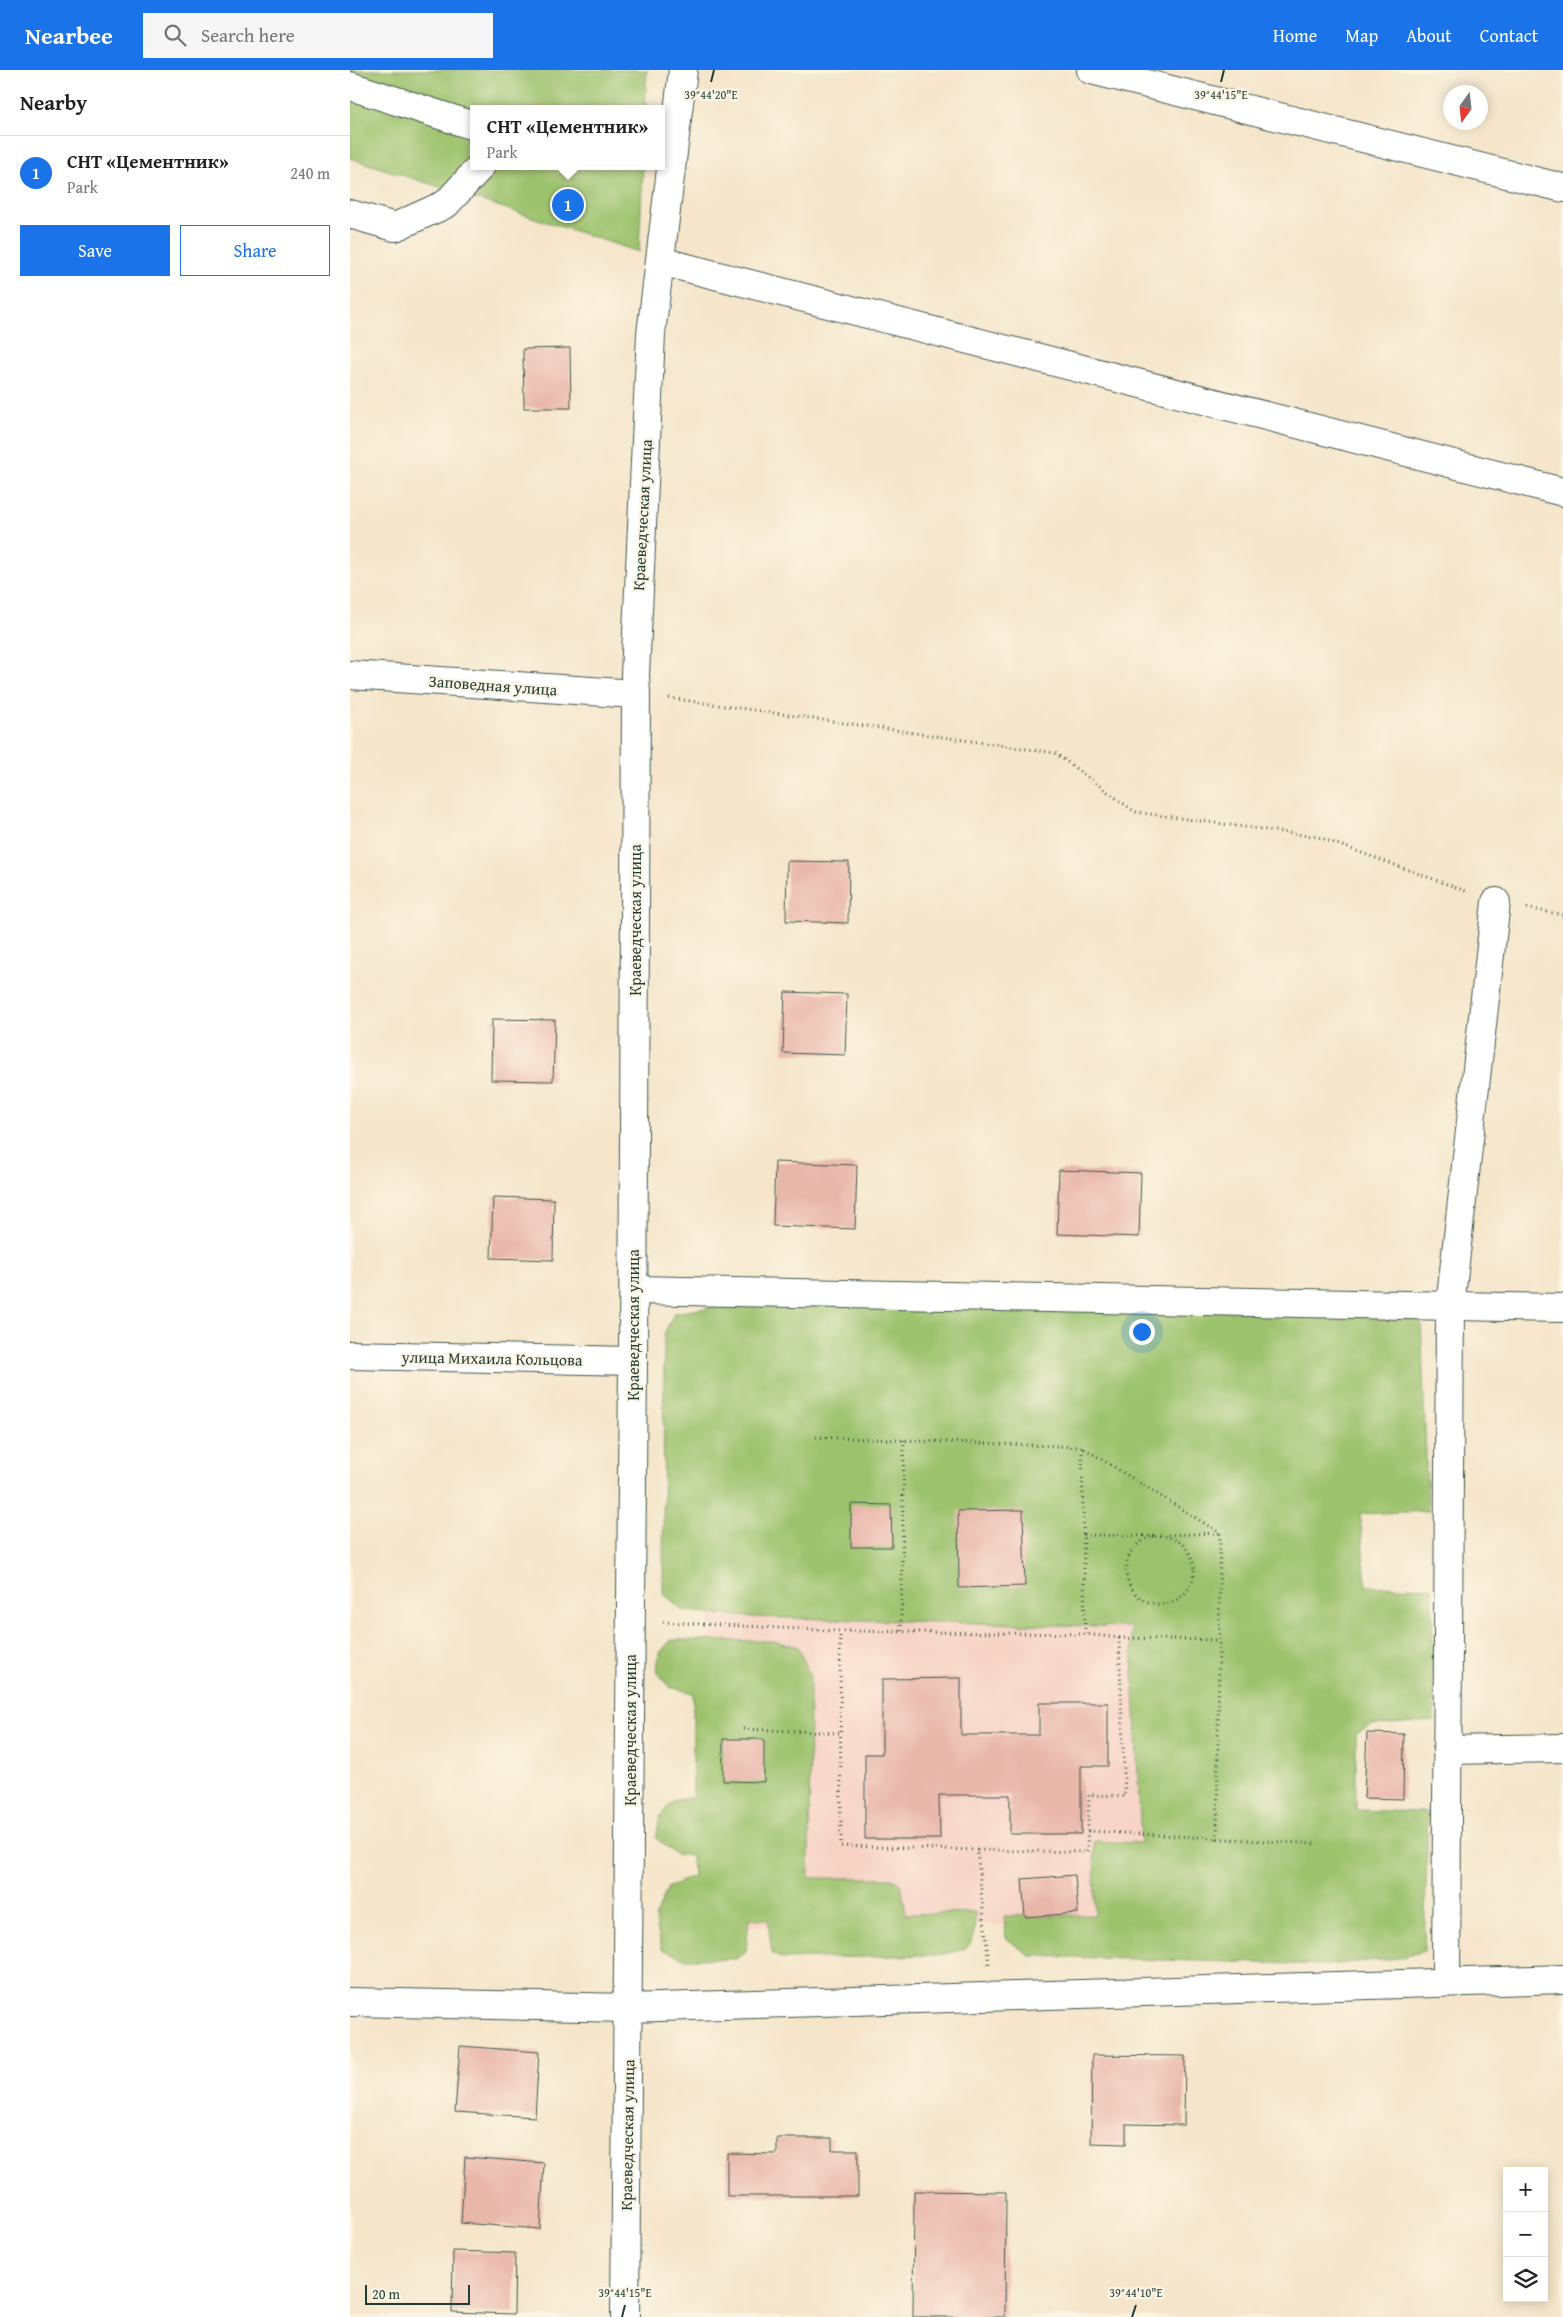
<!DOCTYPE html>
<html lang="en">
<head>
<meta charset="utf-8">
<style>
  :root { --surface:#fff; --page:#f6f6f6; --text:#202124; --muted:#757577; --line:#e0e0e0; --accent:#1a73e8 }
  body { margin:0; font-family:"Gentium Book Plus",serif; background:var(--page); color:var(--text) }
  .controls { position:absolute; right:15px; bottom:15px; display:grid; overflow:hidden; border-radius:0px; box-shadow:0 2px 12px #0003 }
  .controls button { width:45px; height:45px; display:grid; place-items:center; padding:0; border:0; border-bottom:1px solid var(--line); background:var(--surface); color:var(--text); font:25px sans-serif }
  .compass { position:absolute; left:1093px; top:15px; width:45px; height:45px; border-radius:50%; background:var(--surface); box-shadow:0 2px 12px #0003; rotate:195deg }
  .scale { position:absolute; left:15px; bottom:12px; width:105px; box-sizing:border-box; padding-left:5px; border:2px solid #1f3d34; border-top:0; font-size:14px; line-height:18px; white-space:nowrap; color:#1f3d34; -webkit-text-stroke:4px #fcf5e5; paint-order:stroke }
  .you { position:absolute; left:791px; top:1261px; width:18px; height:18px; margin:-12px; border:4px solid #fff; border-radius:50%; background:#1a73e8; box-shadow:0 0 0 8px #1a73e833 }
  .badge { display:grid; place-items:center; width:32px; height:32px; border-radius:50%; background:var(--accent); color:#fff; font-size:16px; font-weight:700 }
  .pin { position:absolute; translate:-50% -50%; border:2px solid #fff; box-shadow:0 1px 5px #0006 }
  .popup { position:absolute; left:120px; top:35px; width:195px; height:65px; box-sizing:border-box; display:grid; place-content:center; border-radius:0px; background:var(--surface); filter:drop-shadow(0 1px 4px #0005); font-size:16px; white-space:nowrap; color:var(--muted) }
  .popup b { font-size:19px; color:var(--text) }
  .popup::after { content:''; position:absolute; left:50%; top:100%; margin-left:-10px; border:10px solid transparent; border-top-color:var(--surface) }
  .list { margin:0; padding:0; list-style:none }
  h2 { display:flex; justify-content:space-between; align-items:center; height:65px; margin:0; padding:0 20px; font-size:21px }
  h2 small { font-size:16px; font-weight:400; color:var(--muted) }
  .list li { display:grid; grid-template-columns:32px 1fr auto; gap:15px; align-items:center; box-sizing:border-box; height:75px; padding:0 20px; border-top:1px solid var(--line) }
  .list b { display:block; font-size:19px; white-space:nowrap }
  .list p { margin:0; font-size:16px; white-space:nowrap; color:var(--muted) }
  .list em { font-size:16px; font-style:normal; color:var(--muted) }
  .actions { display:flex; gap:10px; padding:15px 20px }
  .actions a { flex:1; padding:11px 0; border:1px solid var(--accent); border-radius:0px; text-align:center; font-size:18px; color:var(--accent) }
  .actions .main { background:var(--accent); color:#fff }
  .icon { flex:none; width:28px; height:28px; fill:none; stroke:currentColor; stroke-width:2; stroke-linecap:round; stroke-linejoin:round }
  .map { position:relative; flex:none; width:1213px; height:2247px; overflow:hidden }
  header { display:flex; align-items:center; gap:30px; box-sizing:border-box; height:70px; padding:0 25px; background:var(--accent); color:#fff }
  header strong { font-size:24px }
  nav { display:flex; gap:28px; margin-inline-start:auto; font-size:18px }
  .search { width:350px; height:45px; background:var(--page); display:flex; align-items:center; gap:12px; box-sizing:border-box; padding:0 18px; border-radius:0px; color:var(--muted); font-size:19px }
  main { display:flex }
  aside { flex:1; background:var(--surface) }
  .map>svg:first-child { display:block }
</style>
</head>
<body>
<header>
<strong>Nearbee</strong>
<div class="search"><svg class="icon" aria-label="search" viewBox="0 0 24 24"><circle cx="10" cy="10" r="6"/><path d="M15 15l6 6"/></svg>Search here</div>
<nav><a>Home</a><a>Map</a><a>About</a><a>Contact</a></nav>
</header>
<main>
<aside>
<h2>Nearby<small></small></h2>
<ul class="list">
<li><span class="badge">1</span><div><b>СНТ «Цементник»</b><p>Park</p></div><em>240 m</em></li>
</ul>
<div class="actions"><a class="main">Save</a><a>Share</a></div>
</aside>
<div class="map">
<svg width="1213" height="2247" viewBox="0 0 1213 2247">
  <rect width="100%" height="100%" fill="#fcf5e5"/>
  <filter id="ink" filterUnits="userSpaceOnUse"><feTurbulence type="fractalNoise" baseFrequency=".02" numOctaves="2"/><feDisplacementMap in="SourceGraphic" scale="10" xChannelSelector="R" yChannelSelector="G"/><feConvolveMatrix kernelMatrix="1 2 1 2 8 2 1 2 1" color-interpolation-filters="sRGB"/></filter>
  <filter id="wash" filterUnits="userSpaceOnUse"><feTurbulence type="fractalNoise" baseFrequency=".0096" numOctaves="4" result="noise"/><feDisplacementMap in="SourceGraphic" scale="20" xChannelSelector="R" yChannelSelector="G"/><feGaussianBlur stdDeviation="1.12" result="paint"/><feColorMatrix in="noise" values="0 0 0 0 0 0 0 0 0 0 0 0 0 0 0 0 0 1.4 0 .05"/><feComposite in="paint" operator="in"/></filter>
  <g filter="url(#wash)">
    <rect width="100%" height="100%" fill="#f5e5ca"/>
    <polygon fill="#f6d2c5" points="367,1330 946,1353 989,1853 379,1856 352,1787"/>
    <g fill="#9cc26d" stroke="#5e8050">
      <polygon points="0,0 297,0 295,39 124,39 124,96 293,96 289,182 0,88"/>
      <polygon points="395,1232 1071,1245 1078,1441 1010,1444 1016,1516 1082,1518 1084,1651 1023,1655 1006,1664 1006,1740 1078,1742 1074,1881 1051,1888 976,1895 680,1886 656,1868 654,1846 745,1845 744,1771 791,1773 781,1557 399,1547 333,1541 313,1523 314,1264 324,1243"/>
      <path d="M321,1570L424,1571L448,1577L460,1605L459,1808H541L551,1814L556,1844L625,1842C625,1878 620,1881 585,1885L433,1889L422,1884L418,1850L399,1848L396,1881L386,1889H336L312,1879L305,1848L318,1817L343,1806L342,1786L325,1784L306,1768L310,1746L323,1731L343,1727V1623L319,1617L307,1601L309,1584Z"/>
    </g>
    <g id="blocks">
      <g fill="#e9b6aa">
        <polygon points="220,278 221,338 174,338 173,279"/>
        <polygon points="437,791 499,792 498,853 436,851"/>
        <polygon points="435,922 497,924 495,985 433,983"/>
        <polygon points="142,949 205,950 203,1011 141,1010"/>
        <polygon points="425,1092 507,1095 505,1159 423,1156"/>
        <polygon points="709,1100 791,1103 789,1167 707,1164"/>
        <polygon points="143,1127 204,1129 203,1190 141,1188"/>
        <polygon points="501,1434 541,1435 542,1477 501,1477"/>
        <polygon points="673,1440 675,1516 609,1518 608,1441"/>
        <polygon points="611,1608 611,1665 689,1665 689,1633 758,1633 758,1696 731,1696 731,1764 660,1764 660,1725 589,1725 590,1769 515,1769 515,1684 532,1684 532,1609"/>
        <polygon points="1017,1663 1054,1664 1053,1729 1014,1728"/>
        <polygon points="373,1669 414,1669 414,1712 373,1711"/>
        <polygon points="725,1805 728,1843 675,1847 672,1809"/>
        <polygon points="110,1976 189,1982 185,2047 105,2042"/>
        <polygon points="742,1985 835,1986 834,2055 776,2054 776,2074 741,2073"/>
        <polygon points="427,2068 482,2068 482,2080 508,2080 508,2126 377,2126 377,2083 427,2084"/>
        <polygon points="115,2087 194,2093 190,2159 111,2153"/>
        <polygon points="564,2121 656,2122 655,2247 563,2247"/>
        <polygon points="103,2181 165,2183 164,2244 102,2242"/>
      </g>
    </g>
  </g>
  <g filter="url(#ink)">
    <use href="#blocks" fill-opacity="0" stroke="#3f564a" stroke-width="1"/>
    <g fill="none" stroke-linecap="round" stroke-linejoin="round">
      <defs>
        <g id="minor">
          <polyline points="741,0 1213,118"/>
          <polyline points="0,16 124,56"/>
          <polyline points="0,144 45,157 96,134 131,96"/>
          <polyline points="310,191 1213,422"/>
          <polyline points="0,605 286,624"/>
          <polyline points="284,1220 1213,1238"/>
          <polyline points="0,1285 283,1291"/>
          <polyline points="1097,1680 1213,1678"/>
          <polyline points="1096,1912 1100,1236 1146,832"/>
          <polyline points="0,1932 278,1938 1213,1909"/>
          <polyline points="275,2247 283,1291 286,624 285,605 301,264 333,0"/>
        </g>
      </defs>
      <use href="#minor" stroke="#3f564a" stroke-width="30"/>
      <g stroke="#3f564a" stroke-width="3" stroke-dasharray="1 4" stroke-linecap="butt">
        <polyline points="319,628 705,683 785,742 968,767 1116,821"/>
        <polyline points="1177,838 1213,845"/>
        <polyline points="466,1367 732,1377"/>
        <polyline points="733,1465 804,1466"/>
        <polyline points="818,1465 869,1463"/>
        <circle cx="810" cy="1500" r="34"/>
        <polyline points="313,1552 490,1561"/>
        <polyline points="551,1561 554,1369"/>
        <polyline points="735,1564 732,1377 870,1463 867,1770"/>
        <polyline points="769,1568 869,1570"/>
        <polyline points="393,1659 490,1663"/>
        <polyline points="738,1761 967,1774"/>
        <polyline points="627,1780 491,1776 490,1561 735,1564 769,1568 775,1726 739,1725 737,1782 627,1780 639,1896"/>
      </g>
      <use href="#minor" stroke="#fff" stroke-width="28"/>
    </g>
  </g>
  <path fill="none" stroke="#1f3d34" stroke-width="2" d="M361,12L364,0M871,12L874,0M272,2247L275,2235M782,2247L786,2235"/>
  <g text-anchor="middle" stroke-width="4.5" stroke-linejoin="round" paint-order="stroke">
    <g font-size="16" fill="#1f3d34" stroke="#fcf5e5">
      <text transform="translate(292 445) rotate(-87)" y="6">Краеведческая улица</text>
      <text transform="translate(143 615) rotate(4)" y="6">Заповедная улица</text>
      <text transform="translate(285 850) rotate(-90)" y="6">Краеведческая улица</text>
      <text transform="translate(283 1255) rotate(-90)" y="6">Краеведческая улица</text>
      <text transform="translate(142 1288) rotate(1)" y="6">улица Михаила Кольцова</text>
      <text transform="translate(280 1660) rotate(-90)" y="6">Краеведческая улица</text>
      <text transform="translate(277 2065) rotate(-89)" y="6">Краеведческая улица</text>
    </g>
  </g>
  <g font-size="12" text-anchor="middle" fill="#1f3d34" stroke="#fcf5e5" stroke-width="4.5" stroke-linejoin="round" paint-order="stroke">
    <text x="361" y="29">39°44'20"E</text>
    <text x="871" y="29">39°44'15"E</text>
    <text x="275" y="2227">39°44'15"E</text>
    <text x="786" y="2227">39°44'10"E</text>
  </g>
</svg>
<div class="controls">
<button>+</button>
<button>−</button>
<button><svg class="icon" aria-label="layers" viewBox="0 0 24 24"><path d="M12 4l9 5-9 5-9-5zM3 14l9 5 9-5"/></svg></button>
</div>
<svg class="compass" viewBox="-18 -18 36 36"><path d="M0-13l5 13h-10z" fill="#e53935"/><path d="M0 13l5-13h-10z" fill="#757577"/></svg>
<div class="scale">20 m</div>
<div class="you"></div>
<div class="pin badge" style="left:218px;top:135px">1</div>
<div class="popup"><b>СНТ «Цементник»</b>Park</div>
</div>
</main>
</body>
</html>
